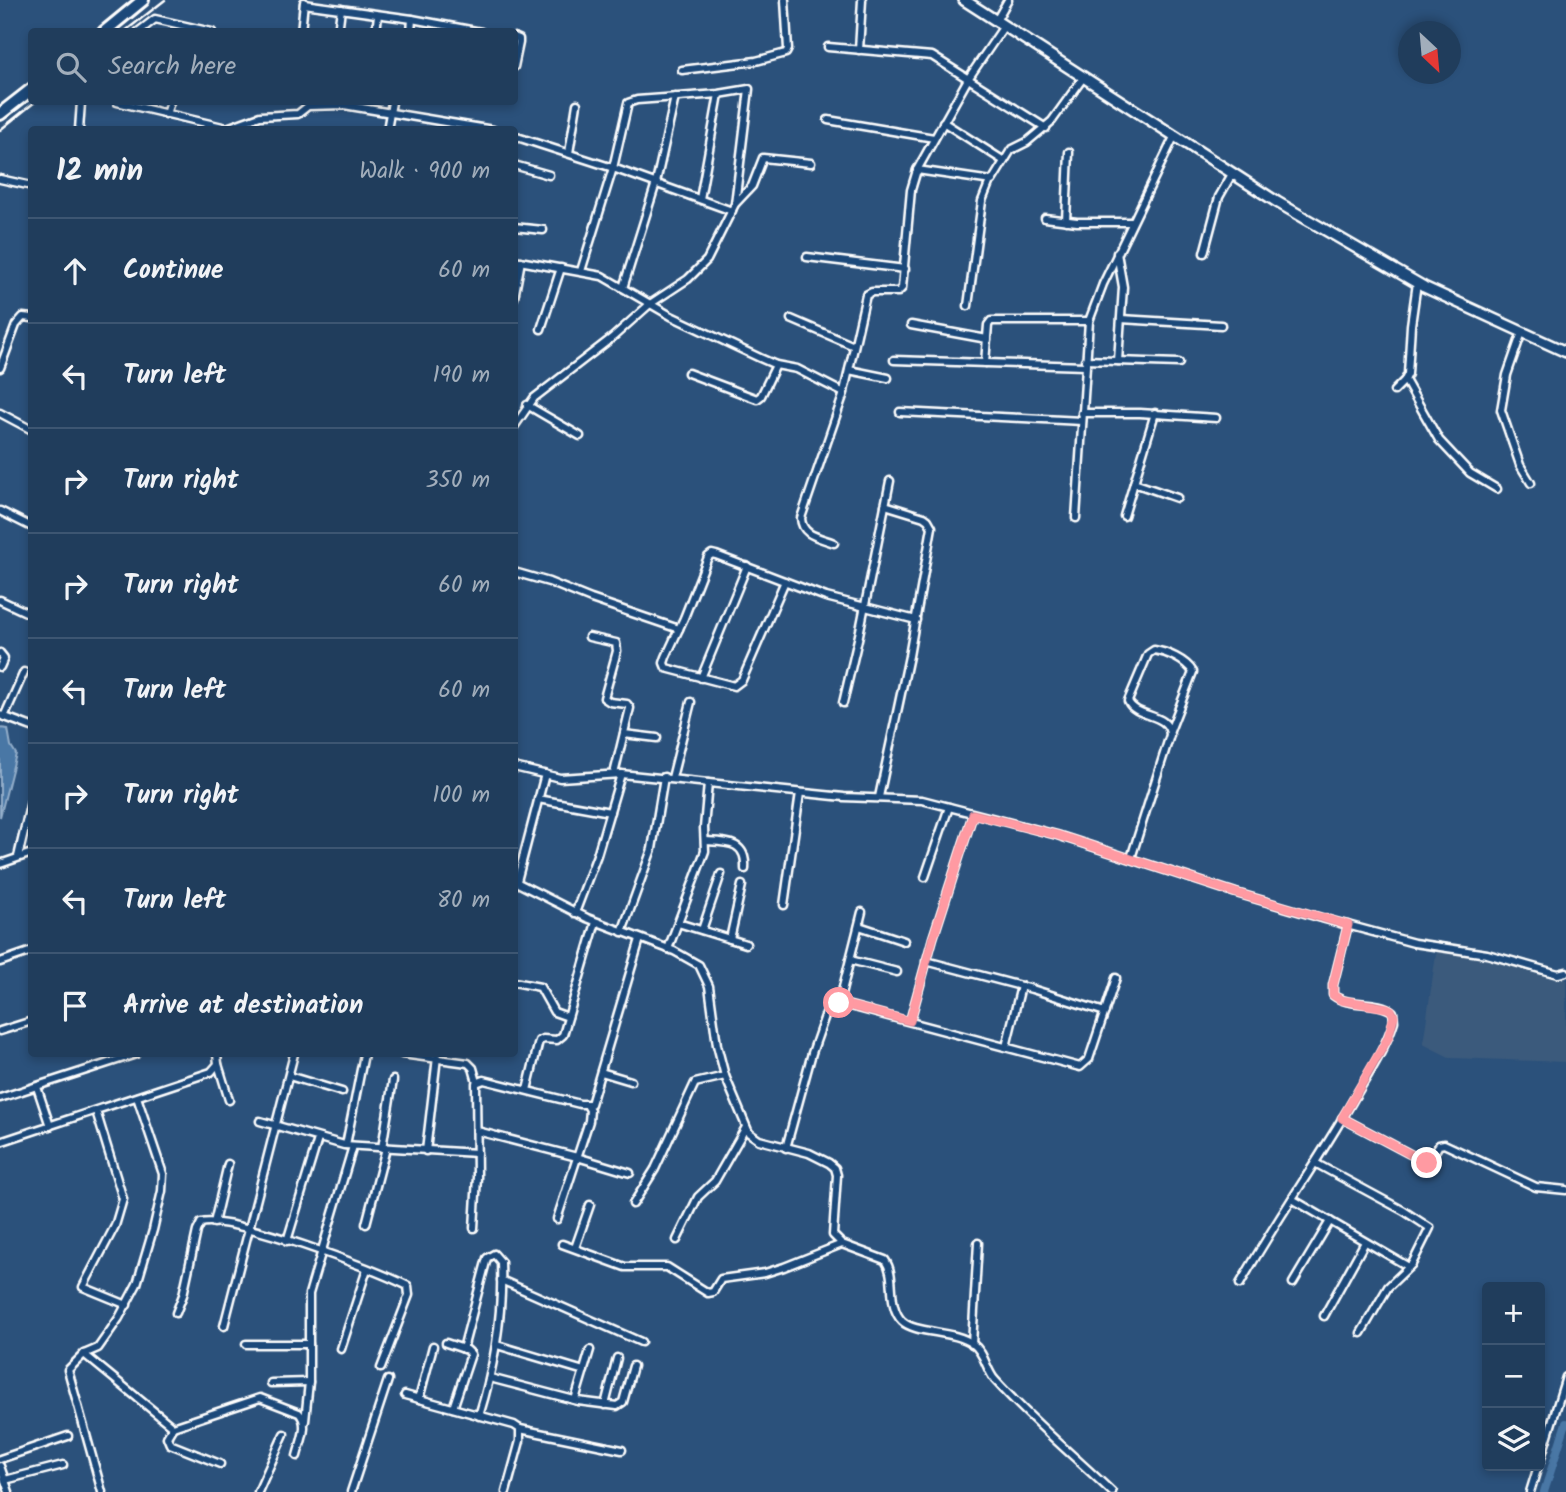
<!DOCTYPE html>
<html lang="en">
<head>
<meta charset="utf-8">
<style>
  :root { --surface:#203d5c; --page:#284462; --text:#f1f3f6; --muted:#a2aebb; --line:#3d5672 }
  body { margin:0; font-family:Kalam,sans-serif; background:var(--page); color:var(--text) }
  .controls { position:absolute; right:21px; bottom:21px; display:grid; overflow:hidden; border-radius:7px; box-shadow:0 4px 10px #0003 }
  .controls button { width:63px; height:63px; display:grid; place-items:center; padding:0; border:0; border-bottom:2px solid var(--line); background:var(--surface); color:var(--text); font:35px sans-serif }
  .compass { position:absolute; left:1398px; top:21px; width:63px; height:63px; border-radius:50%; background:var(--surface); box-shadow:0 4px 10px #0003; rotate:154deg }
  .stop { position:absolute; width:21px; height:21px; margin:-16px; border:5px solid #ff9aa2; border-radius:50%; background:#fff }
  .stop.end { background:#ff9aa2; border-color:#fff; box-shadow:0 2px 7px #0008 }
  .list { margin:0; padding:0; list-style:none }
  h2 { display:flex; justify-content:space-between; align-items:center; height:91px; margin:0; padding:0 28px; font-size:30px }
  h2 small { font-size:23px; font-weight:400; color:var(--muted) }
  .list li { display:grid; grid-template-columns:46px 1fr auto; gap:21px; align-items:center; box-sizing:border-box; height:105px; padding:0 28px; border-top:2px solid var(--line) }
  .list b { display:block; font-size:26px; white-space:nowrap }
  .list em { font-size:23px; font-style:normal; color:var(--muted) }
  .icon { flex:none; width:38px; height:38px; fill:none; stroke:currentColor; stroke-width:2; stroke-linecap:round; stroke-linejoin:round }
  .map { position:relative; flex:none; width:1566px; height:1492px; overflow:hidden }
  .search { position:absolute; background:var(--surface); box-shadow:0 4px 10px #0003; left:28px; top:28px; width:490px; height:77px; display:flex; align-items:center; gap:18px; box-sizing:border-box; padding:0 24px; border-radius:7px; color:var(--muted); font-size:26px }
  .panel { position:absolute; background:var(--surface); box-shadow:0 4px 10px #0003; left:28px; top:126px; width:490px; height:931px; border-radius:7px }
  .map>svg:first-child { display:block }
</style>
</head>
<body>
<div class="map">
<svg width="1566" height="1492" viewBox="0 0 1566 1492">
  <rect width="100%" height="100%" fill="#2b517b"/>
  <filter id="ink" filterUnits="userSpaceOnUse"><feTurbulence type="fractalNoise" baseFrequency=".0143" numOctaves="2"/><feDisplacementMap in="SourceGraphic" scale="14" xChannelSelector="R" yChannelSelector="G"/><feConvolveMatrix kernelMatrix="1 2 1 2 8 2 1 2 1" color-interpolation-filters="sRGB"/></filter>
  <g filter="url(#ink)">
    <polygon fill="#3a5a7c" points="1437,947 1505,959 1539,970 1566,969 1566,1062 1451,1058 1423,1044"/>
    <polygon fill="#4a77a5" stroke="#92adc9" stroke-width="2" points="0,728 8,729 11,746 16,754 0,817"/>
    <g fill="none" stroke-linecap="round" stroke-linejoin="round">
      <polyline stroke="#4a77a5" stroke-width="8" points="1544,1492 1566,1423"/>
      <defs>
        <g id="street">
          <polyline points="304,4 412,19 481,32"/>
          <polyline points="996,21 1008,0"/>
          <polyline points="138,32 155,19 212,32"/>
          <polyline points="301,32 304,2"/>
          <polyline points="338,32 341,9"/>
          <polyline points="376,32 378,15"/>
          <polyline points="411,32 412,19"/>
          <polyline points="514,37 519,39 519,43 514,67"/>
          <polyline points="828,47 932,56 1046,128"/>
          <polyline points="859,50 862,0"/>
          <polyline points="682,70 756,61 786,53 788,49 785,0"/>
          <polyline points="117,102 227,128 260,116 298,114 308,106 344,105 493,130"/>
          <polyline points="166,114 170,102"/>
          <polyline points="828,120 934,138"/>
          <polyline points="943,122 1004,161"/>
          <polyline points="79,130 81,102"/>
          <polyline points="387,130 392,102"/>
          <polyline points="514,136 613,168 732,211"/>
          <polyline points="569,153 577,104"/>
          <polyline points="514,165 549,175"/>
          <polyline points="917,170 992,181 1011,150 1027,142 1052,121 1083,78"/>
          <polyline points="0,179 32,186"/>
          <polyline points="700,199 719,94"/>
          <polyline points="736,203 752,186 763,158 811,163"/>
          <polyline points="1045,218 1077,222 1132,222"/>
          <polyline points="1066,221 1069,152"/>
          <polyline points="514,227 543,230"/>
          <polyline points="1117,253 1123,287 1118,361"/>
          <polyline points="1204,253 1219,197 1232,174"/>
          <polyline points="807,257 905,269"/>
          <polyline points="514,260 602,276 671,316 760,358 776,365 797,369 844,393"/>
          <polyline points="623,288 656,183 675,97"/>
          <polyline points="514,298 521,261"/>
          <polyline points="968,306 982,201 990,181"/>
          <polyline points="791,319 854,346"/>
          <polyline points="1121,319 1221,325"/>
          <polyline points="911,325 987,339"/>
          <polyline points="541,329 561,268"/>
          <polyline points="1522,332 1507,375 1501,410 1520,465 1531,483"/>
          <polyline points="894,360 1085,366"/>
          <polyline points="1085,360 1179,363"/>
          <polyline points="985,363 988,325 991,321 1089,321"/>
          <polyline points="0,368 16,325 23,317 32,318"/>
          <polyline points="849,370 888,378"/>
          <polyline points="688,373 757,399 761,396 776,365"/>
          <polyline points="1405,380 1439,440 1470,473 1497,489"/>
          <polyline points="1394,391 1405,380 1408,374 1411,325 1417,283"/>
          <polyline points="527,405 580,436"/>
          <polyline points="900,412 1082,421"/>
          <polyline points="0,413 32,430"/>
          <polyline points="1082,413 1140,413 1216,418"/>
          <polyline points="514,427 534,398 613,337 650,304 688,279 707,260 735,204 749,89 719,94 637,100 628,103 613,168 581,271"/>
          <polyline points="1134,483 1177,498"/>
          <polyline points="0,511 32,527"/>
          <polyline points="1124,516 1155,413"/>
          <polyline points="1076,518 1089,321 1103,284 1174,137"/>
          <path d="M834,543C819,537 802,536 801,518L843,396L866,295L872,292H898L902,288L911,190L917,170L968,79L1004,26"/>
          <polyline points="514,572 549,582 591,599 679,629"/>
          <polyline points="785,581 742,680 734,686 666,668 664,663 666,657 684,618 708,557 712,554 716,555 826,597 916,620"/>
          <polyline points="0,600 28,613"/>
          <polyline points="589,637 616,643 617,651 604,698 610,702 627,704 630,708 614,774"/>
          <polyline points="0,653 4,658 0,667"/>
          <polyline points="701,678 747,566"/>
          <polyline points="843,703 859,635 890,481"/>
          <polyline points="0,715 32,727"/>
          <polyline points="4,717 24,672"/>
          <polyline points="624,734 657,738"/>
          <polyline points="514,767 560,778 621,774 844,797 922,800 1057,835 1236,893 1325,919 1414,943 1487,954 1558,974 1566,972"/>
          <polyline points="672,778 691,702"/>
          <polyline points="879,797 909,656 932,527 928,520 924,517 885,505"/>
          <polyline points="538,799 610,812"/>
          <path d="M706,841C727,842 747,841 745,869"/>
          <polyline points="18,857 32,797"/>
          <path d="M1131,858L1170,735C1169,712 1136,719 1128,701L1148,654L1154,650C1167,652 1186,660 1193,672L1170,731"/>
          <polyline points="0,864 32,853"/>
          <polyline points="925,877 949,807"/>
          <path d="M514,881L587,918L674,951L699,965L709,986L717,1045L725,1076L749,1133L759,1140L809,1153L829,1163L835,1168L837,1175L833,1235L842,1244L885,1260C897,1277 886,1304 902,1321C915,1334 955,1330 973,1344C985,1353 986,1370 995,1380C1031,1420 1073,1455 1112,1492"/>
          <polyline points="517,881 545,774"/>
          <polyline points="784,905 800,793"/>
          <polyline points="575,913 597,855 621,774"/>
          <polyline points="678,923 746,944"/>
          <polyline points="859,926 904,941"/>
          <polyline points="702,930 721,874"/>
          <polyline points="622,932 652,849 664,777"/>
          <polyline points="730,939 742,885"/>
          <polyline points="668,949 705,851 704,828 708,783"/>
          <polyline points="850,960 897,972"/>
          <polyline points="926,961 1032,989 1105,1012"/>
          <polyline points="0,962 32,951"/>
          <polyline points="514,982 540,987 554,1012 568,1017"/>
          <polyline points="839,1003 862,912"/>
          <polyline points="910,1021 933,938 973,814"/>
          <polyline points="0,1031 32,1021"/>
          <polyline points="1006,1047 1021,986"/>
          <polyline points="402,1054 468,1063 473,1068 477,1082"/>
          <polyline points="218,1064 229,1100"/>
          <polyline points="601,1072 631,1081"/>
          <polyline points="289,1076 342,1092"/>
          <polyline points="37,1087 50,1126"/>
          <polyline points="527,1090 539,1041 543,1039 557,1040 563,1035 596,922"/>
          <polyline points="0,1098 136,1054"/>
          <polyline points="96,1111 123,1199 115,1226 83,1287 127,1305"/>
          <polyline points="1342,1118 1425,1162 1429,1161 1439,1145 1444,1144 1536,1187 1566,1190"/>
          <polyline points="260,1121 344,1145 477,1153"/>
          <polyline points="477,1131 577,1157 630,1173"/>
          <polyline points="0,1142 211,1072 218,1064 217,1054"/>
          <polyline points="346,1145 364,1054"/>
          <polyline points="382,1148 393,1080"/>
          <polyline points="786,1148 812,1053 826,1013 832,1004 839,1003 1080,1067 1089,1059 1116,978"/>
          <polyline points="426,1151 437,1057"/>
          <polyline points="1315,1163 1404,1211 1430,1228 1412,1264 1388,1287 1361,1333"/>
          <polyline points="1292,1199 1409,1267"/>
          <polyline points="633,1204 655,1169 695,1083 725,1076"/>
          <polyline points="557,1219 589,1121 590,1110 587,1105"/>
          <polyline points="214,1223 228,1164"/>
          <polyline points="366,1224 386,1148"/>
          <polyline points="474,1228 477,1177 476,1083 484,1080 580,1104 591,1104 640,939"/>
          <polyline points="677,1240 698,1197 715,1181 746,1127"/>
          <polyline points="287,1241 318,1139"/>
          <polyline points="562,1244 625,1267 667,1267 708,1293 713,1292 721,1279 765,1273 784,1267 842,1244"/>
          <polyline points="575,1248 590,1205"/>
          <polyline points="501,1280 641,1342"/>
          <polyline points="1293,1283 1330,1221"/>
          <path d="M1240,1284C1275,1222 1316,1164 1352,1102C1367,1076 1385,1050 1394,1021L1393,1012C1377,999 1349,1008 1333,995V985L1348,925"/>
          <path d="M176,1313L183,1295L197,1231L201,1223C232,1215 375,1269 408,1286L409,1295L381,1368"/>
          <polyline points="1324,1316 1365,1242"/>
          <polyline points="224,1326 294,1054"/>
          <polyline points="446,1343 467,1350 471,1354 453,1408"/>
          <polyline points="246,1344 309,1344"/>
          <polyline points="972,1344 978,1243"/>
          <polyline points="497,1345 584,1371"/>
          <polyline points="341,1349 367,1269"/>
          <path d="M463,1349L487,1258L494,1254L501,1262C503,1315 495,1365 479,1416"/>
          <path d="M84,1354L173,1427L260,1398L299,1413C310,1424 300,1443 297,1456"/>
          <polyline points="490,1378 578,1401 617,1406 623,1402 633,1366"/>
          <polyline points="271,1383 309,1382"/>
          <polyline points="405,1395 514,1425 520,1429 520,1441 506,1492"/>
          <polyline points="419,1399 433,1346"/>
          <polyline points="575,1400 590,1350"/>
          <polyline points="605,1405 617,1358"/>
          <polyline points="305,1421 309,1382 309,1294 353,1146"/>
          <polyline points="173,1427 167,1437 170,1444 220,1464"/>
          <polyline points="520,1429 622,1450"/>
          <polyline points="0,1459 68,1436"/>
          <polyline points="1540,1461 1566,1377"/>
          <polyline points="0,1466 9,1492"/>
          <polyline points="5,1480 63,1465"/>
          <polyline points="102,1492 68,1370 84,1354 98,1348 119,1318 137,1284 153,1230 162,1191 163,1174 137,1097"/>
          <polyline points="258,1492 284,1434"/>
          <polyline points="351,1492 388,1380"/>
          <polyline points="1530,1492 1538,1466"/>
        </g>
        <polyline id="secondary" points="964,0 1277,202 1424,287 1566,352"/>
        <g id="highway">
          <polyline points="104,32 143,0"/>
          <polyline points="0,114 32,89"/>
        </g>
      </defs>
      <use href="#street" stroke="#fff" stroke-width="11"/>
      <use href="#secondary" stroke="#fff" stroke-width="14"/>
      <use href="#highway" stroke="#fff" stroke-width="16"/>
      <use href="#street" stroke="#1f4a7a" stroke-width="6"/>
      <use href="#secondary" stroke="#1f4a7a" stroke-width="9"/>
      <use href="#highway" stroke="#1f4a7a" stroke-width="10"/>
      <g stroke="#fff" stroke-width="2.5">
        <polyline points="124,32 165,0"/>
        <polyline points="0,130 35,102"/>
      </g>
    </g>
  </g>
  <g fill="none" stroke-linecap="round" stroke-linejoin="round" filter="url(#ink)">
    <polyline stroke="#ff9aa2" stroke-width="9" points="839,1003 910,1021 933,938 973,814 1057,835 1236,893 1348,925 1333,985 1333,995 1341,1000 1387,1008 1391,1010 1394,1016 1388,1038 1342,1118 1427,1163"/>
  </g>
</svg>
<div class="controls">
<button>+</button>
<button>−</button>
<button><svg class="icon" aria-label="layers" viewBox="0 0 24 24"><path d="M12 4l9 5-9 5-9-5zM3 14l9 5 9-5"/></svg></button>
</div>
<svg class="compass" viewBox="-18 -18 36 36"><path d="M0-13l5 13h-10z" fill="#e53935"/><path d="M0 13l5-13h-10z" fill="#a2aebb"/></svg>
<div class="stop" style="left:839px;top:1003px"></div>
<div class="stop end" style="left:1427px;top:1163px"></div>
<div class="search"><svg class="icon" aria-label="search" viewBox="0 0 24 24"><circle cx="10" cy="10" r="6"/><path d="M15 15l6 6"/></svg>Search here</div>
<section class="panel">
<h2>12 min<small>Walk · 900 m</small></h2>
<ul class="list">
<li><svg class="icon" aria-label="ahead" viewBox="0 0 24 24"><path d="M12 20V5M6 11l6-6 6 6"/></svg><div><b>Continue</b></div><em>60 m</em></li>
<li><svg class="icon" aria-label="left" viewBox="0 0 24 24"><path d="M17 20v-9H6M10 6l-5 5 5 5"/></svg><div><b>Turn left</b></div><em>190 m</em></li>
<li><svg class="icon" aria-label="right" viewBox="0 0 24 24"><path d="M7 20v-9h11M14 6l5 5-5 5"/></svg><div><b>Turn right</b></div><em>350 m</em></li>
<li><svg class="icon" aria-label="right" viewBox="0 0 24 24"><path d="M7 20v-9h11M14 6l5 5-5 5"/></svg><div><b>Turn right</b></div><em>60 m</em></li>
<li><svg class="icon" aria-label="left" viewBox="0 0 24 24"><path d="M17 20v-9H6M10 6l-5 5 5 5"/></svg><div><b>Turn left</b></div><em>60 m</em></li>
<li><svg class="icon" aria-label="right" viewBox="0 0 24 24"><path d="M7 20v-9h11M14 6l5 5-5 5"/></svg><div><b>Turn right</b></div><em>100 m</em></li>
<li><svg class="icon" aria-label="left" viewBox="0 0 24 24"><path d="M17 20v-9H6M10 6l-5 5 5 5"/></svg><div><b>Turn left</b></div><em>80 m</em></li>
<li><svg class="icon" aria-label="arrive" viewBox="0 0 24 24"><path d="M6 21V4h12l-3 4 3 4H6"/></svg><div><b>Arrive at destination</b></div></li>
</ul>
</section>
</div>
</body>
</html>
